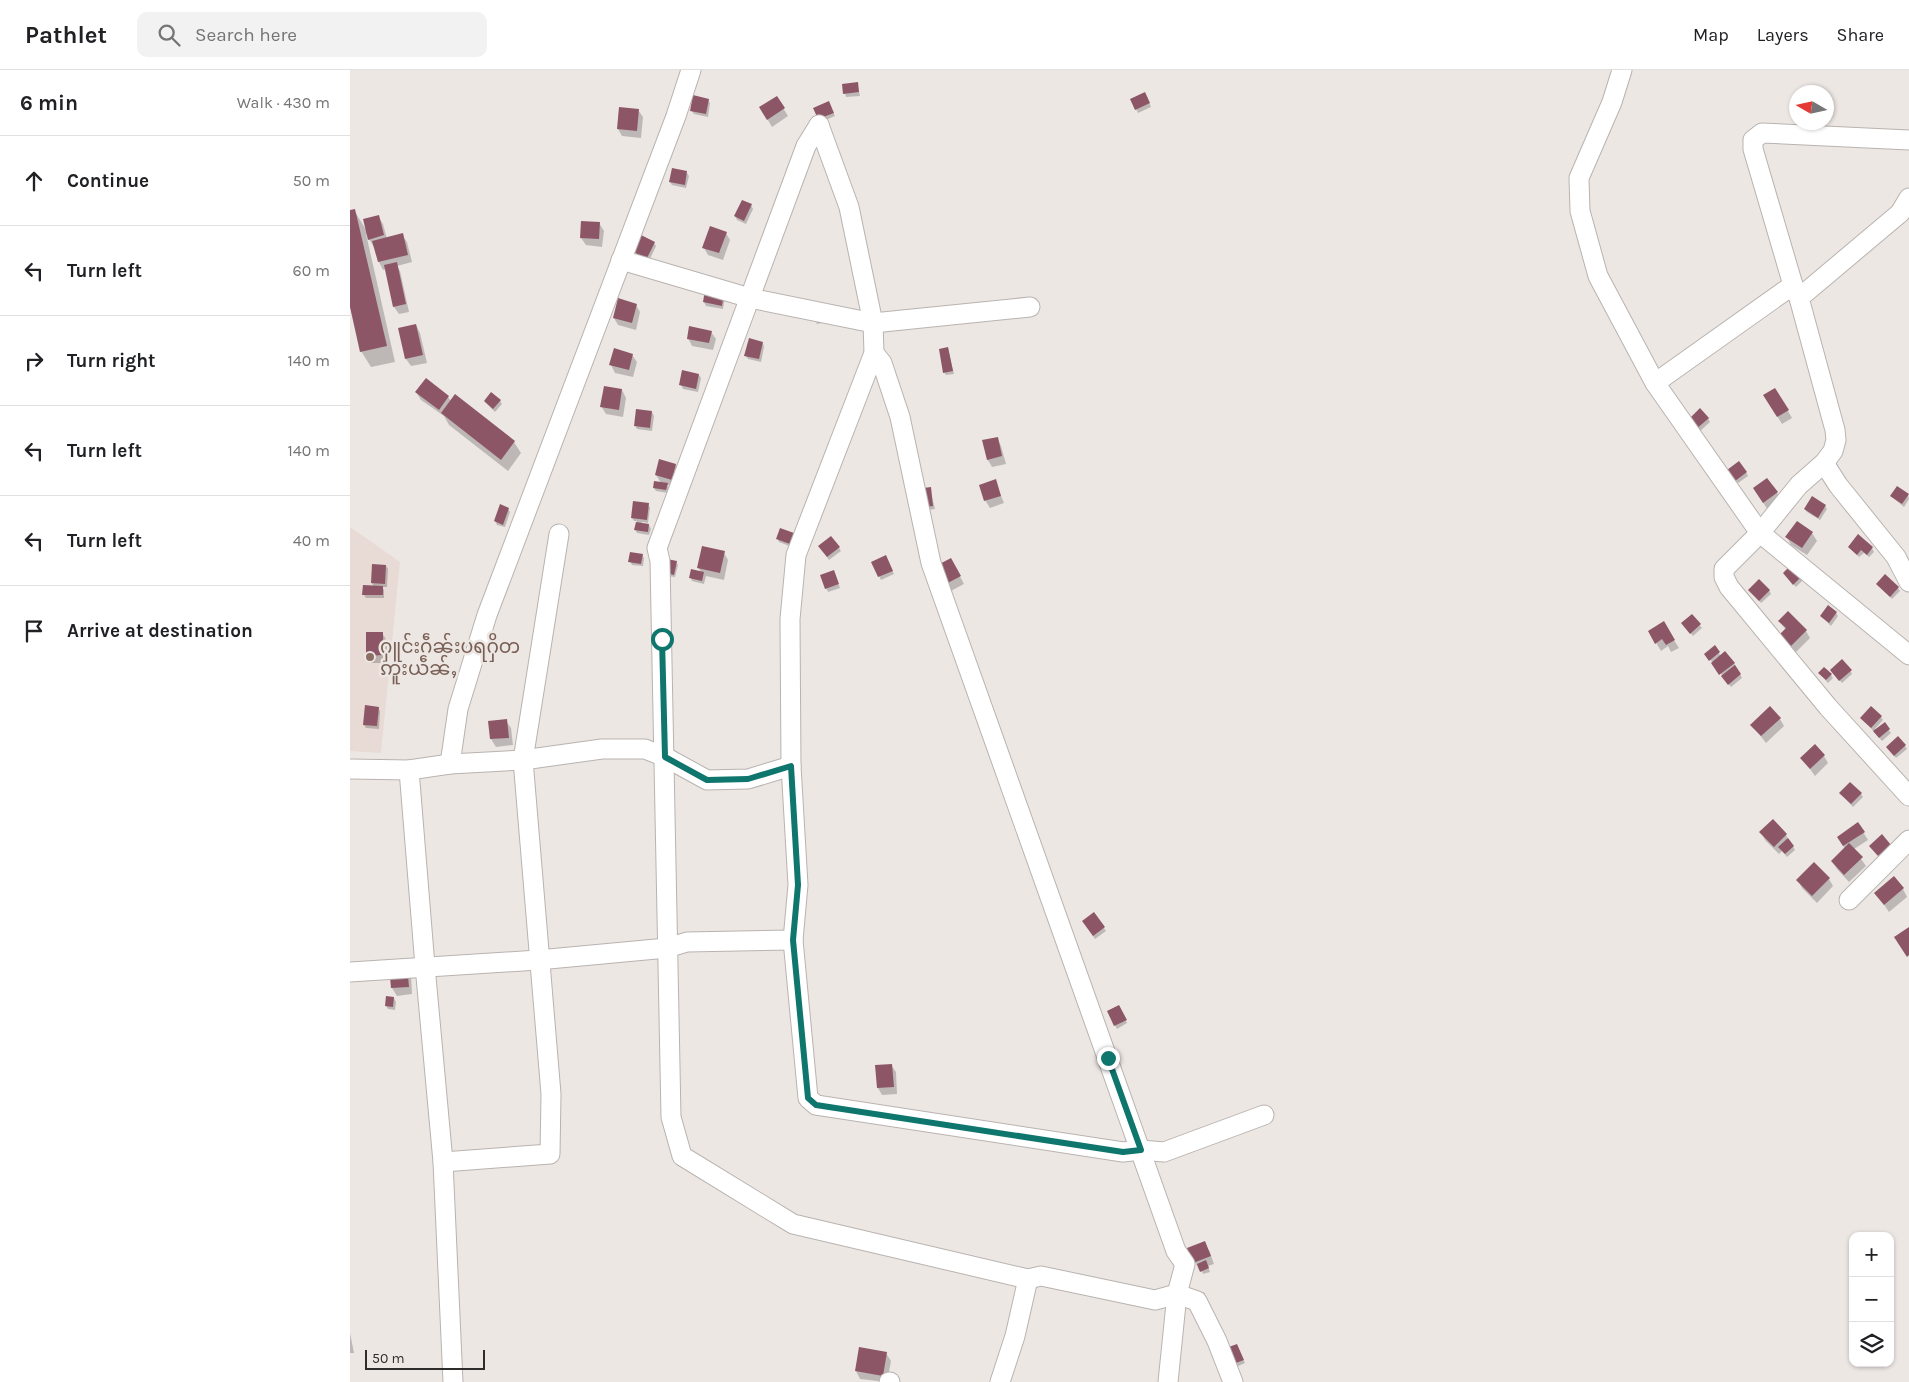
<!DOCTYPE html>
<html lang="en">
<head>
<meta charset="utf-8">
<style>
  :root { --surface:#fff; --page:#f2f2f2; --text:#202124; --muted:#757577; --line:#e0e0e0 }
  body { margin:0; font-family:Karla,"Noto Sans Myanmar",sans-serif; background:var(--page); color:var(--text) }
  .controls { position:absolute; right:15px; bottom:15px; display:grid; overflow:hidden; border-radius:10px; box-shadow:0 1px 4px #0004 }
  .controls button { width:45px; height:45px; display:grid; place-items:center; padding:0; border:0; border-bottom:1px solid var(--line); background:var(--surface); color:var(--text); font:25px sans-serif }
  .compass { position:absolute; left:1439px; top:15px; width:45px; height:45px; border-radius:50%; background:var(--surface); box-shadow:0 1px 4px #0004; rotate:279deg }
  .scale { position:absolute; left:15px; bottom:12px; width:120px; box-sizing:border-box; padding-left:5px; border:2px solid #2f2d2c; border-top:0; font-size:14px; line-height:18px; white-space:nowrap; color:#2f2d2c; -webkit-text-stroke:4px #ede7e4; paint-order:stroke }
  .stop { position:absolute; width:15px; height:15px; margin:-11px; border:4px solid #0f766e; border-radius:50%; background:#fff }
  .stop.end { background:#0f766e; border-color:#fff; box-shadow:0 1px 5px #0008 }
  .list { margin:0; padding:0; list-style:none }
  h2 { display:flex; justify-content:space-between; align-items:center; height:65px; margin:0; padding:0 20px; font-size:21px }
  h2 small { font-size:16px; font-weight:400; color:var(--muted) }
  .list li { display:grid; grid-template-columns:32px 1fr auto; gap:15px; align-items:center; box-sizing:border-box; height:90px; padding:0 20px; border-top:1px solid var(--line) }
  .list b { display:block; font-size:19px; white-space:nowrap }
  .list em { font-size:16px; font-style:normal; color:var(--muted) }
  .icon { flex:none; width:28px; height:28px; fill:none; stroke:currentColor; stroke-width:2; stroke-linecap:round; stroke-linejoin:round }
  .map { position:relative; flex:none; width:1559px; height:1312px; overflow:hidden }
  header { display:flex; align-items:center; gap:30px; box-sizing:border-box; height:70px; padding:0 25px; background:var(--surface); border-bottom:1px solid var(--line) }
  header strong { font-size:24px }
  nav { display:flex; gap:28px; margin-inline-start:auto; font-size:18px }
  .search { width:350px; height:45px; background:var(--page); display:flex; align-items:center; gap:12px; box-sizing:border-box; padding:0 18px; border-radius:10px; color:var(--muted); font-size:19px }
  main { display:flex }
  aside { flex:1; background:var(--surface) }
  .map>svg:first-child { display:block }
</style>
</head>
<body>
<header>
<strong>Pathlet</strong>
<div class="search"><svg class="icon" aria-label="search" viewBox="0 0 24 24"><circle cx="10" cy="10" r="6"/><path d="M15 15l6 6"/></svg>Search here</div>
<nav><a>Map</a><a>Layers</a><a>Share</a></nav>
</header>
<main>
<aside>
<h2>6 min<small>Walk · 430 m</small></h2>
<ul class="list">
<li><svg class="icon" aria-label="ahead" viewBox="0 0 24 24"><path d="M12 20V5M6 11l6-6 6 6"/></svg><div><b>Continue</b></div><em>50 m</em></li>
<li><svg class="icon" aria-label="left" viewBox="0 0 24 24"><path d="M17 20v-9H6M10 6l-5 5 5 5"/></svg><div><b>Turn left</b></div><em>60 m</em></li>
<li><svg class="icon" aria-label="right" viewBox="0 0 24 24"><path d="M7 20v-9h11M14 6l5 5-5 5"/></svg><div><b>Turn right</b></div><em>140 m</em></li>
<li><svg class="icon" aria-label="left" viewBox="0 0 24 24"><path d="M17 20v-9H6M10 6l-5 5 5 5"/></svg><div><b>Turn left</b></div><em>140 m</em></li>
<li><svg class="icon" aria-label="left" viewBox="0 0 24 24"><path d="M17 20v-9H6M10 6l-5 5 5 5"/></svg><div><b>Turn left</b></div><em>40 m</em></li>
<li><svg class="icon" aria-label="arrive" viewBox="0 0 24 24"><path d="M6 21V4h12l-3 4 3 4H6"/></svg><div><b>Arrive at destination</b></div></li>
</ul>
</aside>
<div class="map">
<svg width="1559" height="1312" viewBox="0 0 1559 1312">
  <rect width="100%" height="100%" fill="#ede7e4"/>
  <polygon fill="#e8dad4" points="0,457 50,492 31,683 0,681"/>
  <g fill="#0003">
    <polygon points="507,13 510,26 496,27 493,15"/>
    <polygon points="797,27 801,37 788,43 782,30"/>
    <polygon points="427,28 438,46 422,57 411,38"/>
    <polygon points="358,30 360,33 358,47 344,44 342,41"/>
    <polygon points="480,36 485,46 471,52 469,49"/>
    <polygon points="288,40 293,47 291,68 272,66 268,59"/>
    <polygon points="337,103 339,106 336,118 322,115 320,112"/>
    <polygon points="401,135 403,139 396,154 387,150 385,146"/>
    <polygon points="4,140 16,160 28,146 33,154 37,169 52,165 57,172 62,192 47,196 50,201 59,242 49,244 44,237 36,199 33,200 29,192 25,176 24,177 16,164 45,292 21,297 11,281 0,231 0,141"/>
    <polygon points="249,153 254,161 252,177 236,175 231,168"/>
    <polygon points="376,163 380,170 373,190 358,185 354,178"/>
    <polygon points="304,173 306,176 299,191 287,185 285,182"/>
    <polygon points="375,227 373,239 356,236 354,232"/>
    <polygon points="286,235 290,242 286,260 268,255 264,248"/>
    <polygon points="462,240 476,252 467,254"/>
    <polygon points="66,255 70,263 77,293 61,296 56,289"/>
    <polygon points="361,262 366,269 363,280 342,276 338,268"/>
    <polygon points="413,273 414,277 411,292 398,289 396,286"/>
    <polygon points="598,278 604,304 596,305 594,302"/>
    <polygon points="282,285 287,292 283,307 265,303 261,295"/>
    <polygon points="349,305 351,308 348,322 333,319 331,315"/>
    <polygon points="1425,319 1442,348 1432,354 1415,326"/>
    <polygon points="272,320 276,328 273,347 256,344 251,336"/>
    <polygon points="66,322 98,327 101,331 164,372 171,383 158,401 99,355 94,346 71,330"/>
    <polygon points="150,331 152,334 145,342 135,332"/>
    <polygon points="302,342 304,346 302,361 287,359 285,355"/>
    <polygon points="1358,348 1360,352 1348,363 1340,354"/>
    <polygon points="647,368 651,376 656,394 642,397 638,390 633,371"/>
    <polygon points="326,395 330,403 326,417 317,415 319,418 318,423 306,421 304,418 311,413 306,405"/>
    <polygon points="1396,402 1398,406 1388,413 1380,403"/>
    <polygon points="645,411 654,433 640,438 635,430"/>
    <polygon points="580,419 585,439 572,441"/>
    <polygon points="1404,419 1427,423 1431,430 1418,440"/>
    <polygon points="1558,425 1559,429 1554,437 1542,427"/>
    <polygon points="298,434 300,438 298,453 292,452 291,454 299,455 301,459 299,465 287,463 285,459 287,451 284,451 282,448"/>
    <polygon points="1475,436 1477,439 1470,450 1457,442 1455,439"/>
    <polygon points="158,439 160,442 155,457 147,455 145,451"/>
    <polygon points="1462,463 1467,471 1457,485 1441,475 1437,467"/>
    <polygon points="444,464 445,468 442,477 429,472 428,469"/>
    <polygon points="1499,477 1522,478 1524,482 1519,487 1514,483 1509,487"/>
    <polygon points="489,478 491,481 479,490 472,480"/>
    <polygon points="374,483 378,490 374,510 356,506 354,514 342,511 341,508 351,502 348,497"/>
    <polygon points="292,485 294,488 293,496 282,495 280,491"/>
    <polygon points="537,490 544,504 531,510 522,492"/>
    <polygon points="326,492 328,495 325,507 317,506"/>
    <polygon points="36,496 38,499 37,517 32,517 34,520 34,528 16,528 14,525 24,517 22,513"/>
    <polygon points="605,497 614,514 597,523 593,516"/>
    <polygon points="1434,504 1455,508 1446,517"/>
    <polygon points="485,505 490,518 478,522 471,506"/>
    <polygon points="1530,517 1548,518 1550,521 1542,529"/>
    <polygon points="1419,520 1421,524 1411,533 1400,521"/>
    <polygon points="1486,543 1488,546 1481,556 1471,546"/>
    <polygon points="1342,546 1352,558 1343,566 1335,557"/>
    <polygon points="1429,551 1456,561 1460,568 1446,582 1436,572 1431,564 1436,560"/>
    <polygon points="1313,553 1329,578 1321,582 1318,576 1311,581 1299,561"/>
    <polygon points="32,563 37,571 37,593 21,593 17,585"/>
    <polygon points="1364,577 1371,586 1384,593 1392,608 1381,617 1356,584"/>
    <polygon points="1500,600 1502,604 1492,613 1484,604"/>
    <polygon points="1469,603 1481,605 1483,608 1478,613"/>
    <polygon points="28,638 30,641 29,659 16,658 14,655"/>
    <polygon points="1531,647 1533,650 1525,659 1526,660 1534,654 1541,663 1532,671 1512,648"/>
    <polygon points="1430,649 1434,656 1416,673 1402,655"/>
    <polygon points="156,651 161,658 163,675 146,677 141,669 140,652"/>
    <polygon points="1555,676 1557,679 1546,688 1537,678"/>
    <polygon points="1474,686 1478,693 1465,706 1452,688"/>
    <polygon points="1490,723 1511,724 1513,727 1503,737"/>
    <polygon points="1423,751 1436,765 1445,780 1437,787 1432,781 1429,784 1415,770 1411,762"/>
    <polygon points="1513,762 1518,770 1504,779 1516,796 1499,812 1487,799 1482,791 1495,779 1488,767"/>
    <polygon points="1479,809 1483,816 1467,833 1452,818 1448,810"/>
    <polygon points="1553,819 1557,827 1539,842 1526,823"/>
    <polygon points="744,844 756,861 745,869 735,854"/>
    <polygon points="40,897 61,904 62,924 47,926 42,918"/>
    <polygon points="44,928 46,932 45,940 38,939 36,936"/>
    <polygon points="769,936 777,953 767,959 758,942"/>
    <polygon points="541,995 546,1002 547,1024 532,1025 528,1018"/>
    <polygon points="839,1179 859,1180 864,1194 858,1196 860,1202 853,1204 851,1199 849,1200"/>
    <polygon points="854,1222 860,1237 839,1228"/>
    <polygon points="0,1263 4,1283 0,1283"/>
    <polygon points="877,1279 888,1279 895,1293 886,1297"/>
    <polygon points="536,1283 541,1291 537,1312 510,1309 506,1301"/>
  </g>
  <g fill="#8c5667">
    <polygon points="508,12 509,22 493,24 492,14"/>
    <polygon points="795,22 800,33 785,40 780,29"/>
    <polygon points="343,25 359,29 356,44 340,41"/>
    <polygon points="427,26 435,38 417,50 409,37"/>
    <polygon points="479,31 484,43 468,49 463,38"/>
    <polygon points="269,37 289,39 287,61 267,59"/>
    <polygon points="322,98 337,101 335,115 319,112"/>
    <polygon points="392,130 402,134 394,151 384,146"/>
    <polygon points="5,139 37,276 10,282 0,237 0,140"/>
    <polygon points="29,145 34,165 18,170 13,149"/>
    <polygon points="231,151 250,152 249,169 230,168"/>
    <polygon points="360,156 377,162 369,183 352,178"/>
    <polygon points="53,163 58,185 28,192 22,171"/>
    <polygon points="291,165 305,172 297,188 283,182"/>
    <polygon points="47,192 56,234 43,237 34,195"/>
    <polygon points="355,220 374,223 372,236 353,232"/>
    <polygon points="268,228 287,234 282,253 263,248"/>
    <polygon points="66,254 73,285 55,289 48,258"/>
    <polygon points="339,256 362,261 359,273 337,269"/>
    <polygon points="399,268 413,272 409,289 394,286"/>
    <polygon points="598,277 603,301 593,303 589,279"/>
    <polygon points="264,278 283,284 279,300 259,295"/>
    <polygon points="332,300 349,304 346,319 329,315"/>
    <polygon points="76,308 99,326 89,340 65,322"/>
    <polygon points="254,316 272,319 269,340 250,337"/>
    <polygon points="1425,318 1439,340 1427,347 1413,325"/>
    <polygon points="141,322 151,330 143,339 134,331"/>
    <polygon points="105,324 165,371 151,390 91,343"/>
    <polygon points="1350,338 1359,348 1345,360 1337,351"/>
    <polygon points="286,339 302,341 300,358 284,356"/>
    <polygon points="648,367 652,386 637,390 632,370"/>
    <polygon points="309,389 326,394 322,410 305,405"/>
    <polygon points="1389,391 1397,402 1385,411 1377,400"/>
    <polygon points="1417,408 1428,422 1413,433 1403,418"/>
    <polygon points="646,409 651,426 634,431 629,415"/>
    <polygon points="304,411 318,413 316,420 303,418"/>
    <polygon points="1547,416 1559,424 1552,434 1540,426"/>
    <polygon points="581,417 583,436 569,438 566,419"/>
    <polygon points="1462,426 1476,435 1468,448 1454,439"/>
    <polygon points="283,431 299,433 297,450 281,448"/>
    <polygon points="150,434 159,438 153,455 144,451"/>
    <polygon points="1447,451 1463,462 1452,478 1435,467"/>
    <polygon points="286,452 299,454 298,462 284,460"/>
    <polygon points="430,458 444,463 440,474 426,469"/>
    <polygon points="1508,464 1523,477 1517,485 1511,480 1507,485 1498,477"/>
    <polygon points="481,466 490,477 477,487 468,476"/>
    <polygon points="352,476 375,481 370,503 347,498"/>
    <polygon points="280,482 293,484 291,494 278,492"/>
    <polygon points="536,485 543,501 528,507 521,492"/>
    <polygon points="601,488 611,506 592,516 582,498"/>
    <polygon points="317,489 327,491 324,505 314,502"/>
    <polygon points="1443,493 1454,504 1443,515 1433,503"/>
    <polygon points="22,494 36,495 35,514 21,513"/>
    <polygon points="341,499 354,502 352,511 339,508"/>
    <polygon points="484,500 489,514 475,519 470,505"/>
    <polygon points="1535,504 1549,517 1540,527 1526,514"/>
    <polygon points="1409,509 1420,520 1409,531 1398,520"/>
    <polygon points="13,515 33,516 33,525 12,525"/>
    <polygon points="1478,535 1487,542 1479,553 1470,546"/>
    <polygon points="1438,541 1457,560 1441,576 1430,564 1436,558 1428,551"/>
    <polygon points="1342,544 1351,554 1340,564 1331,553"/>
    <polygon points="1314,551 1325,570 1316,575 1312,569 1305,574 1298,561"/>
    <polygon points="16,562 33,562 33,585 16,586"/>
    <polygon points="1365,575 1370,582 1359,591 1354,584"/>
    <polygon points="1375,581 1385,593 1369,605 1361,593"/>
    <polygon points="1492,589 1502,600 1489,611 1480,600"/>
    <polygon points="1385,595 1391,604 1378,615 1371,606"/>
    <polygon points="1474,597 1482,604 1476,610 1468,603"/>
    <polygon points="15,635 29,637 27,656 13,655"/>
    <polygon points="1420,636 1431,648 1411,666 1400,655"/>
    <polygon points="1521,636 1532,646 1521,658 1510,648"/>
    <polygon points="157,649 159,668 140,669 138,651"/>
    <polygon points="1535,652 1540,659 1529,668 1523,661"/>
    <polygon points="1548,666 1556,675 1544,686 1536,677"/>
    <polygon points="1465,674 1475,685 1460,699 1450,688"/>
    <polygon points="1500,712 1512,723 1501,734 1489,723"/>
    <polygon points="1423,749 1437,764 1424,777 1409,762"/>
    <polygon points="1508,752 1515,762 1493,776 1487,767"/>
    <polygon points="1532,764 1541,775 1528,786 1519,776"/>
    <polygon points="1438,768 1444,776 1435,784 1428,777"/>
    <polygon points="1499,773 1513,787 1494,805 1481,791"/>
    <polygon points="1464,792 1480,808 1462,826 1446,810"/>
    <polygon points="1544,806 1554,818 1534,835 1524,823"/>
    <polygon points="744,842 755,857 743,866 732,851"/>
    <polygon points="1559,857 1559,885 1557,887 1544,867"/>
    <polygon points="57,895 59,917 41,918 39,896"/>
    <polygon points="36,926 44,927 43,937 35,936"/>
    <polygon points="769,935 777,950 764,956 757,941"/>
    <polygon points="542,994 544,1017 527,1018 525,995"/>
    <polygon points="855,1171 861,1186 843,1193 837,1178"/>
    <polygon points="856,1190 859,1198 850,1202 847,1194"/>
    <polygon points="887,1274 894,1290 883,1294 876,1278"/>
    <polygon points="509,1277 537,1282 533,1306 505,1301"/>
  </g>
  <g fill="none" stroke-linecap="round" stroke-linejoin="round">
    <defs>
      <g id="street">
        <polyline points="1272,0 1262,32 1229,108 1230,141 1248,206 1305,313 1410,463 1559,585"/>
        <polyline points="469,55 456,76 307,478 310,491 321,1047 332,1086 443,1154 678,1209 691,1206 805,1230 827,1224 847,1231 867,1271 883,1312"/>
        <polyline points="469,55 499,137 523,253 524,283 446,485 440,549 441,696 448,815 443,870 458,1028 466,1035 773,1082 791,1080 814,1082 914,1045"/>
        <polyline points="1559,70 1412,63 1403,70 1403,79 1443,215 1449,228 1485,360 1486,370 1483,381 1474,393 1449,415 1410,463 1374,499 1374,507 1379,517 1478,637 1559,726"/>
        <polyline points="271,190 400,228 523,253 680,237"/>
        <polyline points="1449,228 1550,143 1559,128"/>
        <polyline points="524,283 532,293 550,347 581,493 826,1181 835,1194 827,1224 818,1312"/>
        <polyline points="1305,313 1443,215"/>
        <polyline points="1474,393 1488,415 1546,487 1559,512"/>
        <polyline points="100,694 108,639 137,545 326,46 341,0"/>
        <polyline points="0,699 59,700 100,694 173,690 252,679 295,679 315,687 357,710 398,709 441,696"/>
        <polyline points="59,700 75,896 93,1092 103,1312"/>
        <polyline points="1499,830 1559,770"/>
        <polyline points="0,902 188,890 317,878 337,872 443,870"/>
        <polyline points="93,1092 200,1084 201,1024 173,690 209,464"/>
        <polyline points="539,1312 540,1312"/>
        <polyline points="650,1312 665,1266 678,1209"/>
      </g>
    </defs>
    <use href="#street" stroke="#b9b3b0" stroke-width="21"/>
    <use href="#street" stroke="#fff" stroke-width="19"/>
  </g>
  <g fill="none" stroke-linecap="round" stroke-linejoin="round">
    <polyline stroke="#0f766e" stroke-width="6" points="312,569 315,687 357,710 398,709 441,696 448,815 443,870 458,1028 466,1035 773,1082 791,1080 758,988"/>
  </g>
  <circle fill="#8d6e63" stroke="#ede7e4" stroke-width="2" cx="20" cy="587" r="5"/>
  <g text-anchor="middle" stroke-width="5" stroke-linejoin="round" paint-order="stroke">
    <g font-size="19" fill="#785e54" stroke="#ede7e4" text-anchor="start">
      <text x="30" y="583">ႁူင်းႁဵၼ်းပရႁိတ<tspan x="30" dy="22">ဢူးယဵၼ်ႇ</tspan></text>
    </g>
  </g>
</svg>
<div class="controls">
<button>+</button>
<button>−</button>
<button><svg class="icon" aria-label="layers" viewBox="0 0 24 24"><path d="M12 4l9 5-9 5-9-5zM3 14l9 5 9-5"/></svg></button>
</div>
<svg class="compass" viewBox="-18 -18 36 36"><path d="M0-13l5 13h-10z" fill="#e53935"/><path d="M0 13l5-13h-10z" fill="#757577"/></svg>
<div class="scale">50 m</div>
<div class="stop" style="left:312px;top:569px"></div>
<div class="stop end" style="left:758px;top:988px"></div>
</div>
</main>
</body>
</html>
